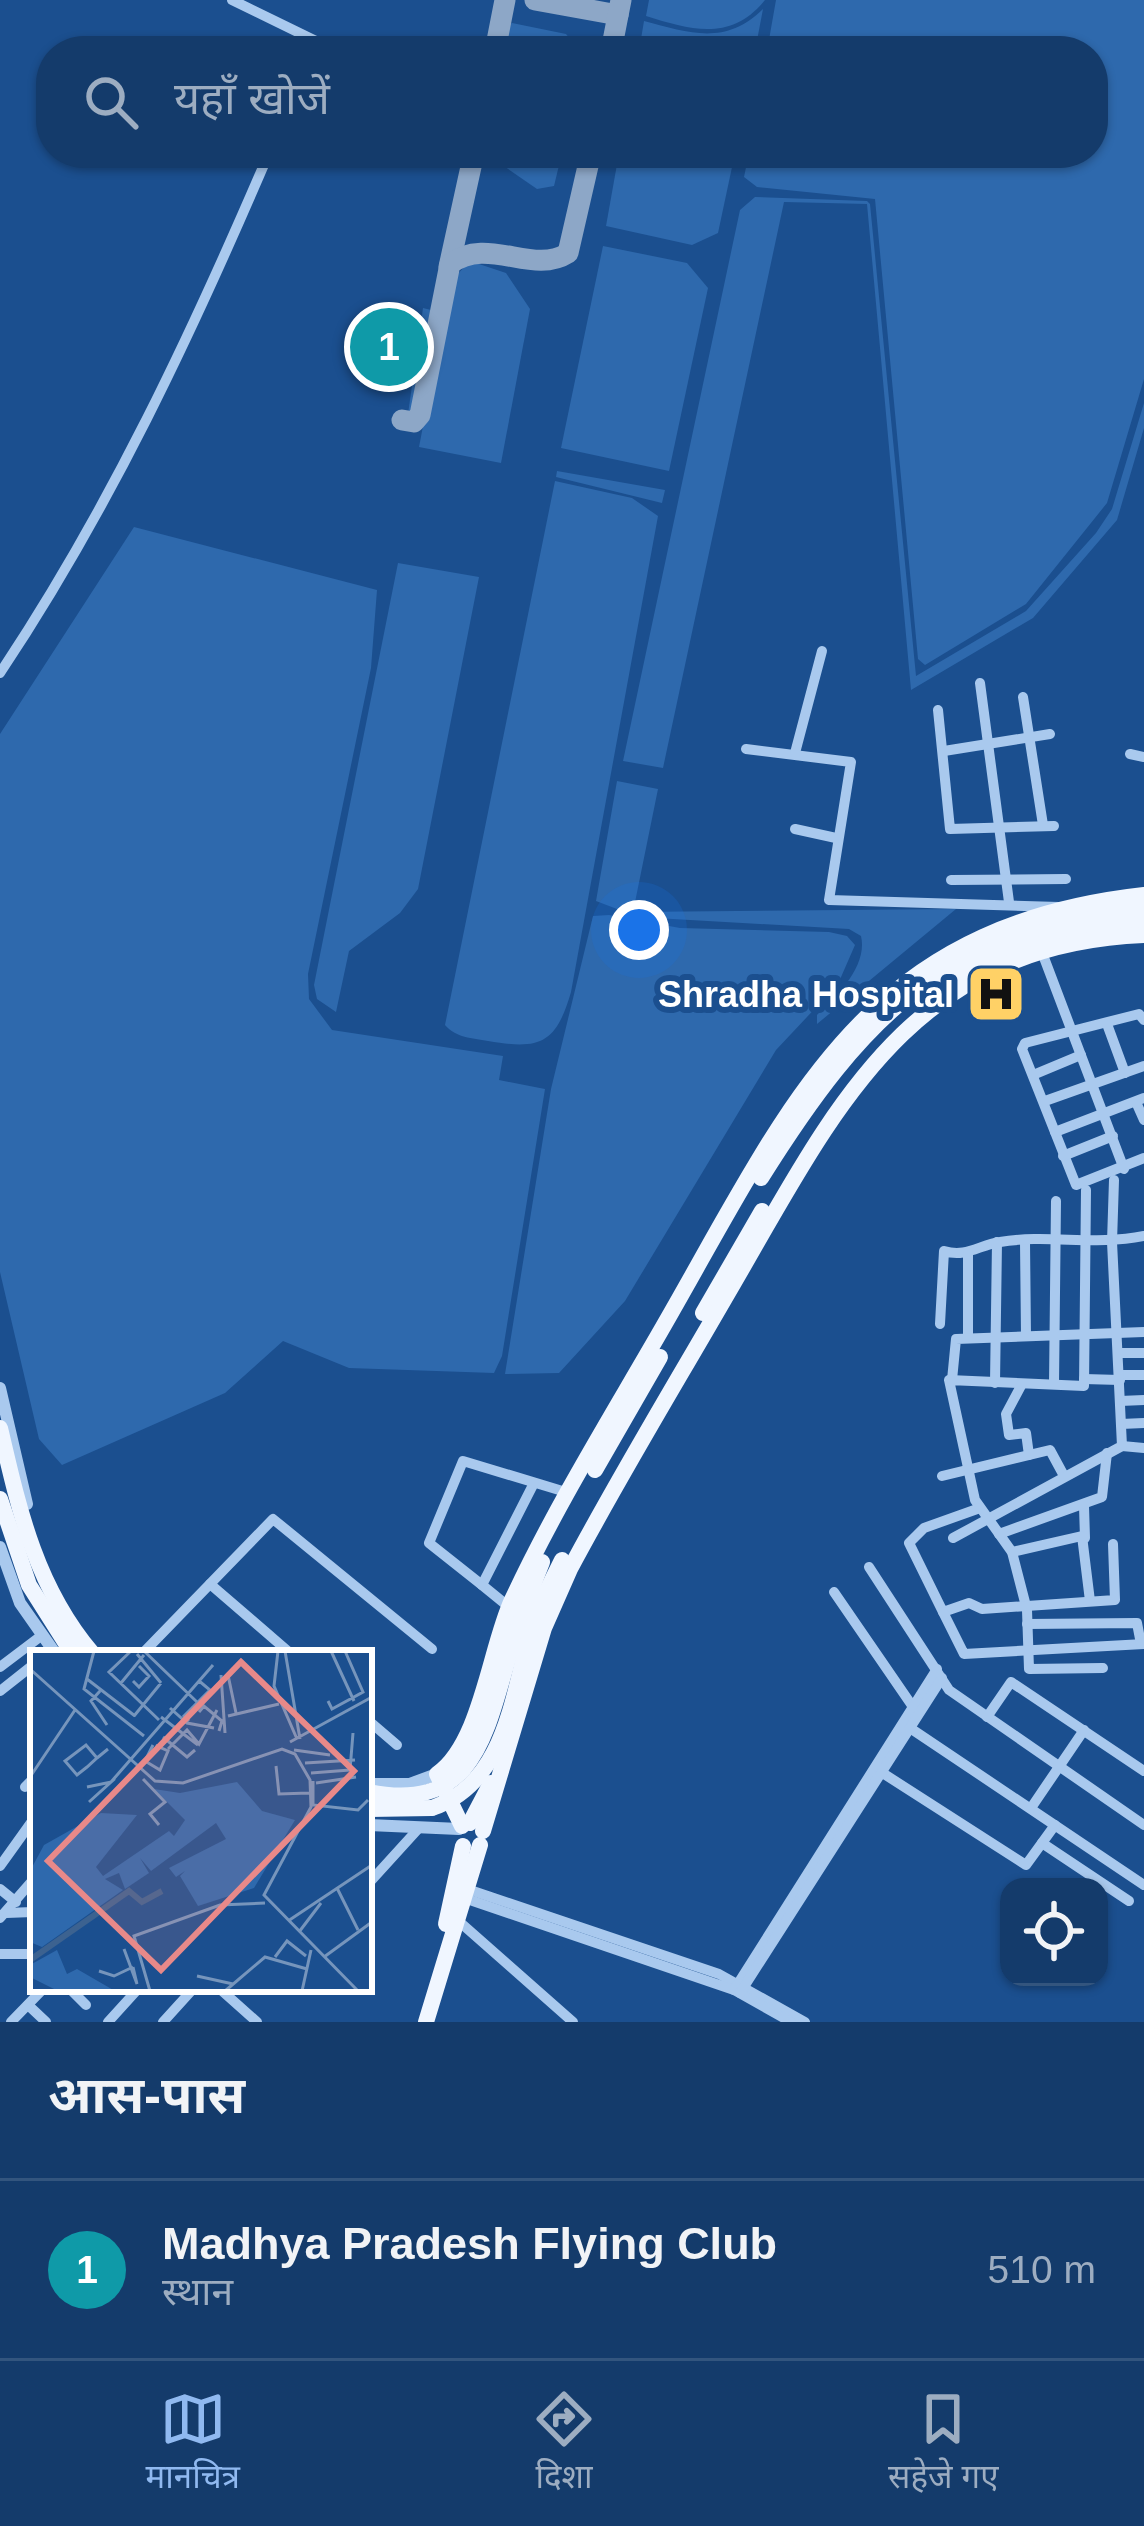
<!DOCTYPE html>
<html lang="hi">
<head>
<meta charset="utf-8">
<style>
  :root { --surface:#143b6b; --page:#214673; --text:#f1f3f6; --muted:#9dadc1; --line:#33557e; --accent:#90b9f0 }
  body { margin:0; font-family:Arial,"Noto Sans Devanagari",sans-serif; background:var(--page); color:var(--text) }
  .controls { position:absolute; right:36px; bottom:36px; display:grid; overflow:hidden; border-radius:24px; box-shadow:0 3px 9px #0004 }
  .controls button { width:108px; height:108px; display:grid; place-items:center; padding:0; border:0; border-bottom:3px solid var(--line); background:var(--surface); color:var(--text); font:60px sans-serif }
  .you { position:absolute; left:639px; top:930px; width:42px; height:42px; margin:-30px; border:9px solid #fff; border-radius:50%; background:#1a73e8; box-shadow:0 0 0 18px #1a73e833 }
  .badge { display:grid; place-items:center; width:78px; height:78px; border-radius:50%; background:var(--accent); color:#fff; font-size:39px; font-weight:700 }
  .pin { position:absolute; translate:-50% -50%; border:6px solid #fff; box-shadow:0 3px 12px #0006 }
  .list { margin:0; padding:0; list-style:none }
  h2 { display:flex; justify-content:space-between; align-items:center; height:156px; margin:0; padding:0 48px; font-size:51px }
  h2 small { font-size:39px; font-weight:400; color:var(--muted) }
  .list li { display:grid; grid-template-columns:78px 1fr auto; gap:36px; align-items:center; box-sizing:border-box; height:180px; padding:0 48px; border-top:3px solid var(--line) }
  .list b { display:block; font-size:45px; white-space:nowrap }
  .list p { margin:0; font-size:39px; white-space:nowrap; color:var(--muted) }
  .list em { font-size:39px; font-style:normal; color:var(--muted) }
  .icon { flex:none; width:66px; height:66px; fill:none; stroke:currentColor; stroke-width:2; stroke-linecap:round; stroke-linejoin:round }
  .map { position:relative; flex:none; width:1144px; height:2022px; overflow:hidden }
  .search { position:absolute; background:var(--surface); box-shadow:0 3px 9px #0004; left:36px; right:36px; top:36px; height:132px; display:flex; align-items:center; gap:30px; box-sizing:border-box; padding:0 42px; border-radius:48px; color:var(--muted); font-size:45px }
  .sheet { height:336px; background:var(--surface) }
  nav { display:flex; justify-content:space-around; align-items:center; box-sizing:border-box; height:168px; border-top:3px solid var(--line); background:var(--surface); font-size:33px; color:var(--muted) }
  nav a { display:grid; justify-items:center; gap:6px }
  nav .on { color:var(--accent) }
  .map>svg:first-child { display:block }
</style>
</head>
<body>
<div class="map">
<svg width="1144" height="2022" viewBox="0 0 1144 2022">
  <rect width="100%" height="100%" fill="#1b4f8f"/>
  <g fill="#2e69ad">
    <path d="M649,0H765C731,42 691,30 646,16Z"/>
    <polygon points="776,0 1144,0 1144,379 1107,503 1026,604 925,665 918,659 875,199 757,187 744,177 749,153 1093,153 1093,51 767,51"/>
    <path d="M763,9L755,51H639L644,21C689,33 726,46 763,9Z"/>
    <polygon points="512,23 566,34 580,51 500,51 506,26"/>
    <polygon points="485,153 562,153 554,186 537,189"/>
    <polygon points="619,153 735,153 718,233 692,245 606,226"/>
    <polygon points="755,197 867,201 870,204 916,676 1026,611 1096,533 1112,509 1144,403 1144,428 1117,520 1033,618 911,690 867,204 784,202 663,768 623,761 740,210"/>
    <polygon points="603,246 687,263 708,288 669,471 561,448"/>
    <polygon points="470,261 506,273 530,309 501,463 419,447 451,281"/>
    <polygon points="423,308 435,311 416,406 408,414"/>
    <polygon points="557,471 665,490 662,503 556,477"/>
    <path d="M555,481L632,498L658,516L571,992C556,1044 540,1050 488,1041C472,1038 456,1038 445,1025Z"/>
    <polygon points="134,527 377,590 371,668 308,974 309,999 332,1030 503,1056 499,1080 545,1089 502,1356 494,1373 349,1368 283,1341 225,1393 62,1465 39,1439 0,1272 0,734"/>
    <polygon points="398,563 479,577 418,889 400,913 349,951 336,1012 317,999 314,985"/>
    <path d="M617,781L658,789L633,912L956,909L817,1024V1015C837,996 868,966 861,936L849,929L638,917L596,901Z"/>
    <polygon points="609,915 680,928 829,932 847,936 855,945 838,984 776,1050 625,1301 559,1373 505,1374 551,1089 593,916"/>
  </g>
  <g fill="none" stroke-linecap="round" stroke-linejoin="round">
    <g stroke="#8da7c7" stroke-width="21">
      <polyline points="535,0 618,15"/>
      <polyline points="495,51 505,0"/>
      <polyline points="611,51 621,0"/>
      <polyline points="449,267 474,153"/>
      <path d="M402,420L414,422L420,415L450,264C488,235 532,276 568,253L591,153"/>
    </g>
    <g stroke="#a9c9ee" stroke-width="10">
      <polyline points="232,0 318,42 314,51"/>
      <path d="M0,673C109,510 192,333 269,153"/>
      <polyline points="980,683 1009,902"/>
      <polyline points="1023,697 1043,825"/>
      <polyline points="938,710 950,829 1054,826"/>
      <polyline points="746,749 851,762 829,900 1059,907"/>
      <polyline points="944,751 1050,734"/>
      <polyline points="795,753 822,651"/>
      <polyline points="1130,754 1144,757"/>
      <polyline points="795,829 836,838"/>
      <polyline points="951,880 1066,879"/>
      <polyline points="1043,955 1124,1169"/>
      <polyline points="1144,1020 1139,1014 1025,1043 1022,1049 1076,1185 1144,1158"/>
      <polyline points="1107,1024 1125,1073"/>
      <polyline points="1033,1075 1081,1055"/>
      <polyline points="1045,1101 1144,1066"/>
      <polyline points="1136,1102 1144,1120"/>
      <polyline points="1055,1132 1144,1098"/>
      <polyline points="1063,1156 1113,1136"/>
      <polyline points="1086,1190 1084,1386 949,1380 975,1500 1012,1552 1027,1610 1029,1669 1103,1668"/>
      <polyline points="1025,1242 1026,1336"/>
      <path d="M940,1324L944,1251C966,1258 979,1245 1000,1242C1048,1234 1095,1246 1144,1236"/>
      <polyline points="968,1338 968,1253"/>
      <polyline points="1119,1353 1144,1353"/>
      <polyline points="1120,1375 1144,1375"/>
      <polyline points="1084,1379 1120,1380"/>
      <polyline points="952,1380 956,1339 1144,1332"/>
      <polyline points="995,1383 997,1242"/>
      <polyline points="1022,1384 1006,1414 1009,1435 1026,1433 1029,1455"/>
      <polyline points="1054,1384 1056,1201"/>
      <polyline points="1120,1401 1144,1400"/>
      <polyline points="1121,1424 1144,1423"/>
      <polyline points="1122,1446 1144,1448"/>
      <polyline points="942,1476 1050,1450 1063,1474"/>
      <polyline points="1084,1506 1085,1538"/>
      <polyline points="980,1508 924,1528 909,1543 943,1612 969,1603 982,1609 1115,1600 1113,1544"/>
      <polyline points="999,1534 1102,1497 1107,1453"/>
      <polyline points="953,1538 1122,1446 1112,1242 1114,1180"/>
      <polyline points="1012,1552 1082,1536 1090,1601"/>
      <polyline points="869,1567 949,1690 1144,1825"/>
      <polyline points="210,1584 290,1653"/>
      <polyline points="482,1585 429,1543 463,1461 569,1493"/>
      <polyline points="834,1592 913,1707"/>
      <polyline points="509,1607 482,1585 534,1483"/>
      <polyline points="943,1612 964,1654 1144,1644"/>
      <polyline points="1027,1624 1137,1623 1141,1644"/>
      <polyline points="143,1653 273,1519 432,1649"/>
      <polyline points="0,1667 41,1636"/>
      <polyline points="0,1691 33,1665"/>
      <polyline points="987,1717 1011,1682 1144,1771"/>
      <polyline points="369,1721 397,1745"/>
      <polyline points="910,1728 1144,1885"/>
      <polyline points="881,1772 1026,1865 1055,1825"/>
      <polyline points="25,1787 33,1779"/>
      <polyline points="1031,1808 1084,1730"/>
      <polyline points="1042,1843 1129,1901"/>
      <polyline points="0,1866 33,1820"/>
      <polyline points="369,1883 419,1828"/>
      <polyline points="0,1889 16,1902"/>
      <polyline points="467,1889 719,1974 805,2022"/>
      <polyline points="464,1898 734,1990 791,2022"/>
      <polyline points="6,1913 33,1912"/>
      <polyline points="454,1917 573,2022"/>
      <polyline points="0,1918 33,1880"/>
      <polyline points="0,1954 33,1954"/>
      <polyline points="70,1989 86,2005"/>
      <polyline points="220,1989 257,2022"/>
      <polyline points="734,1990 937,1669"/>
      <polyline points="740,1993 942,1678"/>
      <polyline points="28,2005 46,2022"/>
      <polyline points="11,2022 43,1989"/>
      <polyline points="108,2022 138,1989"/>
      <polyline points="163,2022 193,1989"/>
    </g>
    <g stroke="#a9c9ee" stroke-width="12">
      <polyline points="0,1388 27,1504"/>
      <polyline points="0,1547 20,1603 55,1653"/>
      <polyline points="369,1784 410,1784 437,1774"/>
      <polyline points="369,1825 459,1829"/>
    </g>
    <g stroke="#f0f6ff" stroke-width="16">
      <path d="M924,1003C986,954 1065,927 1144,920"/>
      <path d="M761,1178C864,1014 943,932 1144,907"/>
      <polyline points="703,1313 762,1211"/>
      <path d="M0,1428C19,1510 36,1587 92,1653"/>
      <polyline points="595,1470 660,1357"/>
      <polyline points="0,1499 29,1585 72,1653"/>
      <polyline points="369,1809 432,1808"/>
      <polyline points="470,1823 491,1783"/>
      <path d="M462,1826L437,1774C481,1744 490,1647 512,1600C558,1501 617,1408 671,1313C795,1096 866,926 1144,895"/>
      <path d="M483,1831L544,1628L570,1569C619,1477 673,1388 725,1298C830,1119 904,945 1144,935"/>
      <polyline points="446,1924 463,1846"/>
      <polyline points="426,2022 480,1845"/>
    </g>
    <g stroke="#f0f6ff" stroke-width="16">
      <path d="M369,1792C472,1813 485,1737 508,1659C517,1626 529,1595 542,1562"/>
      <path d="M432,1808C507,1783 512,1693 532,1628C539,1605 551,1582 562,1560"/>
    </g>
  </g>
  <defs>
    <symbol id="hospital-square" viewBox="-11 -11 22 22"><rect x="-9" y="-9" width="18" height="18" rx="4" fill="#ffd166" stroke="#1b4f8f"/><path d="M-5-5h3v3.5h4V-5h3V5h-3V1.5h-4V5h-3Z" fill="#111"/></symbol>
  </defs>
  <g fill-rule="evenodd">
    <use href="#hospital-square" x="963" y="961" width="66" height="66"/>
  </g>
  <g text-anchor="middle" stroke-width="12" stroke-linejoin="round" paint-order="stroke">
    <g font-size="36" font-weight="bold" fill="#fff" stroke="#1b4f8f" text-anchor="end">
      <text x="954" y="1007">Shradha Hospital</text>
    </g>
  </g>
  <g transform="translate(30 1650)">
    <rect width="342" height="342" fill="#1b4f8f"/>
    <path d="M207,132L232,161L265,170L224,238L168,256L150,226L155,221L146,227L139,218L196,189L186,173L121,221L110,208L119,223L95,239L89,223L75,229L93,240L12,297L0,292V221L14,195L71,163L107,165L66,217L73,226L139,181L144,186L155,170L124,139L150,143ZM27,300L37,324L47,319L85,341H28L0,327V315Z" fill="#2e69ad"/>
    <path fill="none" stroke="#3c6290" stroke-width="6" d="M0,310L99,241L112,252L132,241"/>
    <path fill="none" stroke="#7695bc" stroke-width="3" d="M64,1L54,39L114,86M101,1L79,22L129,70M114,1L167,52M248,1L244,36L267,89M255,1L270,89M301,1L324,51M107,4L131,33M0,19L125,131L153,133L252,99L265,104L280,130L281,157L234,245L328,341M191,25L195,83M198,25L206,63M57,29L105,66M103,31L109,37L119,26L109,16M91,33L114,5M70,41L61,51L77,75M298,51L302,59L333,42L315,1M140,58L157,73L184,78M169,62L174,56L192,71L189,81M104,66L131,33M198,66L249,54M131,67L168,95M159,71L154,66L180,40L168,30M133,87L157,107L165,100M260,92L342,47M123,95L115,111L130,120L138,101L127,96L124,103M138,99L157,80L169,94L187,60M264,100L300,105M67,108L56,95L35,111L47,125L57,117L67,108L78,99M275,113L325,110M246,116L249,144L279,143M320,120L323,83M281,123L320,120M0,127L45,60M113,129L135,152L120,164L129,175M283,131V155L328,160L338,150M81,132L183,15M286,133L326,127M57,137L81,132L59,152M307,238L328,280M258,271L342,215M269,282L291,253M94,299L107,334L103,317M245,307L257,291L276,306M294,307L342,272M69,321L84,326L103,317M167,326L203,334M120,341L104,286L190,255L235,253M195,341L235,307L277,319M272,341L281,300"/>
    <path fill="#e88989" fill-opacity="0.15" stroke="#e88989" stroke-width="6" d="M211,12L324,121L131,320L18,211Z"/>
    <rect width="342" height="342" fill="none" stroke="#fff" stroke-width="6"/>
  </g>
</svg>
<div class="controls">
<button><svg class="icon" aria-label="locate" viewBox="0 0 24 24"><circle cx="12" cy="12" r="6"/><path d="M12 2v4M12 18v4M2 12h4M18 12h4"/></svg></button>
</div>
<div class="you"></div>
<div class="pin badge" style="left:389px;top:347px;background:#0f9aa8">1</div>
<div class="search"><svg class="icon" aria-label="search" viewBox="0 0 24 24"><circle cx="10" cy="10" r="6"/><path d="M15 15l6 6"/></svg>यहाँ खोजें</div>
</div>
<section class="sheet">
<h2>आस-पास<small></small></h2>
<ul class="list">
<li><span class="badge" style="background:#0f9aa8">1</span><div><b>Madhya Pradesh Flying Club</b><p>स्थान</p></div><em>510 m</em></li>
</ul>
</section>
<nav>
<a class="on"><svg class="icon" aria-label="map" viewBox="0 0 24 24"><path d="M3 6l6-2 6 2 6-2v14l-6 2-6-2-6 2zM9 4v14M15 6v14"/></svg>मानचित्र</a>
<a><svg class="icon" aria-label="directions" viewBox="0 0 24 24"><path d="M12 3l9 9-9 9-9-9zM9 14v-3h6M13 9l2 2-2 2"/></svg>दिशा</a>
<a><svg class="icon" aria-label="saved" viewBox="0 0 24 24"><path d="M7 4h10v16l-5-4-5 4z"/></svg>सहेजे गए</a>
</nav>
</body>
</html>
